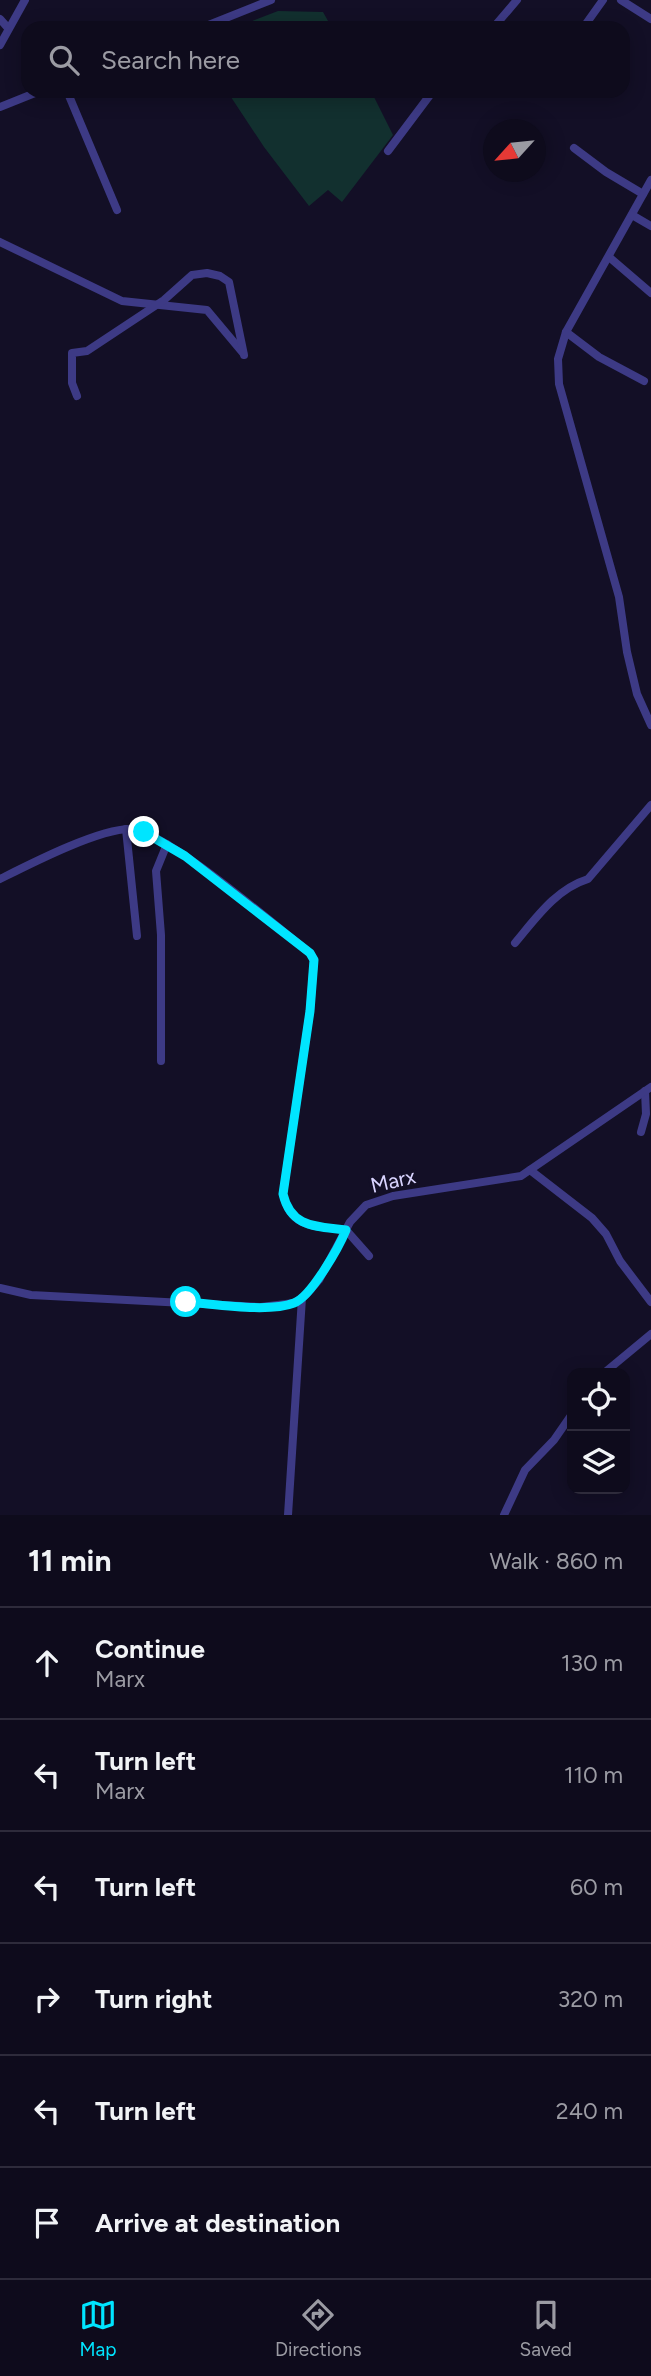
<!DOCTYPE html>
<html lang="en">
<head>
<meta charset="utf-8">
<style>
  :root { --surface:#0e0b1c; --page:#1c1929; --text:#f1f3f6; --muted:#9b9ba3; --line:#2e2b3b; --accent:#00e5ff }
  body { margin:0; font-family:Figtree,sans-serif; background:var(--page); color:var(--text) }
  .controls { position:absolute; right:21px; bottom:21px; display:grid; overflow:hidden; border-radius:14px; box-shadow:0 4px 18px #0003 }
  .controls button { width:63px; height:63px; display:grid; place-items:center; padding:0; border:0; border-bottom:2px solid var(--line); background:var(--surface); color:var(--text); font:35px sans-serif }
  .compass { position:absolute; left:483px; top:119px; width:63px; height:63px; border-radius:50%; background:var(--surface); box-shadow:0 4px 18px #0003; rotate:243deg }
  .stop { position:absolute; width:21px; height:21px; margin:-16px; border:5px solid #00e5ff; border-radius:50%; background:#fff }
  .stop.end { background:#00e5ff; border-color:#fff; box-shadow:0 2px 7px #0008 }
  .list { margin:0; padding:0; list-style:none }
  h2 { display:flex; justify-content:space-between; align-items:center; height:91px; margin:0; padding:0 28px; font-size:30px }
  h2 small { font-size:23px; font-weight:400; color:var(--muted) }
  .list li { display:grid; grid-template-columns:46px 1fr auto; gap:21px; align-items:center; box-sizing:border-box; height:112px; padding:0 28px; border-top:2px solid var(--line) }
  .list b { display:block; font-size:26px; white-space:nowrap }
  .list p { margin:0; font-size:23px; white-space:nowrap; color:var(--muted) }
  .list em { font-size:23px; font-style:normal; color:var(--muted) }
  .icon { flex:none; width:38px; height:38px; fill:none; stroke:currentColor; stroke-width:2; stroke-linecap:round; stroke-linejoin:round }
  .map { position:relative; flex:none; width:651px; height:1515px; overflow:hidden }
  .search { position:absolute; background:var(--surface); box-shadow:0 4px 18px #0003; left:21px; right:21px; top:21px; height:77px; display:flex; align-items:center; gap:18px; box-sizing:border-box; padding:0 24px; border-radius:21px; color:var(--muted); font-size:26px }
  .sheet { height:763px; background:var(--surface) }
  nav { display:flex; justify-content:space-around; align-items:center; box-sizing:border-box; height:98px; border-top:2px solid var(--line); background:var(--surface); font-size:19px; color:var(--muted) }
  nav a { display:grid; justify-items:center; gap:4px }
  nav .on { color:var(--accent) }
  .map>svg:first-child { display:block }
</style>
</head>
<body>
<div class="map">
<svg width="651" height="1515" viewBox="0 0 651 1515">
  <rect width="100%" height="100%" fill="#130f26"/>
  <g fill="#12302f">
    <polygon points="278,11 323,12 332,28 234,28"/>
    <polygon points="227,91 371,91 393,135 342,202 328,190 309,206 264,147"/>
  </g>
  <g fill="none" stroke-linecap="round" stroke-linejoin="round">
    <g stroke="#3d3a85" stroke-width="8">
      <polyline points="621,0 651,19"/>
      <polyline points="0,19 8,28"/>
      <polyline points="201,28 271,0"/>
      <polyline points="493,28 517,0"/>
      <polyline points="583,28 603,0"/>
      <polyline points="0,45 25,0"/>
      <polyline points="67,91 117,210"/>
      <polyline points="538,92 539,91"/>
      <polyline points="0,107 40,91"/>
      <polyline points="574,148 606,172 643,194"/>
      <polyline points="388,151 433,91"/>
      <polyline points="651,180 566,332 558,359 559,384 619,597 627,652 637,694 651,725"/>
      <polyline points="632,215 651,226"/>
      <polyline points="0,242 122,301 207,310 243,353"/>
      <polyline points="609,257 651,293"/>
      <polyline points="566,332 599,357 644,381"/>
      <polyline points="77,396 72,383 72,353 87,351 164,300 192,275 207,273 220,276 229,282 244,355"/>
      <polyline points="126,829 137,936"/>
      <path d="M0,879C30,864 98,829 130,829C164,829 278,928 310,953L314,960L310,1011L283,1194C291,1229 315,1226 346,1230L369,1256"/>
      <path d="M515,943C536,918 556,889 588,879L651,805"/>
      <polyline points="161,1061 161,935 156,871 167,844"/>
      <polyline points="641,1132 646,1114 645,1091"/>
      <polyline points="530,1170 592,1218 606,1234 620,1261 651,1302"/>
      <polyline points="0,1288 31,1295 261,1307 294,1303 306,1295 319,1280 350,1222 366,1205 393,1196 521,1176 651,1087"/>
      <polyline points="604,1373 651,1334"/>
      <polyline points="288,1515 302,1298"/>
      <polyline points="504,1515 525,1470 554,1440 572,1414"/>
    </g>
  </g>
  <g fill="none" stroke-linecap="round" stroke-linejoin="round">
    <path stroke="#00e5ff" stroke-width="9" d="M144,832L185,856L310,953L314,960L310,1011L283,1194C291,1228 316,1226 346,1230C339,1247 311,1297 294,1303C268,1313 215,1304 186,1302"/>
  </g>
  <g text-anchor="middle" stroke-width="6" stroke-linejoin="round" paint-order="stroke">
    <g font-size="21" fill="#d9d4ff" stroke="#130f26">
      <text transform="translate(393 1181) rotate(-13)" y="7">Marx</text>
    </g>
  </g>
</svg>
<div class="controls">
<button><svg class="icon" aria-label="locate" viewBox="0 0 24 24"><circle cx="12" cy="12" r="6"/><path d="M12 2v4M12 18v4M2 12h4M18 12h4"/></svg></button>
<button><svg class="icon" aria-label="layers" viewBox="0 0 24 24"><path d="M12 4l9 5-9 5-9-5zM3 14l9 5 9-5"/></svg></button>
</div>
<svg class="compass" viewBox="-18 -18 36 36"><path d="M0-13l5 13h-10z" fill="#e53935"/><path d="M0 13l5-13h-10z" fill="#9b9ba3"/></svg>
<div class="stop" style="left:186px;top:1302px"></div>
<div class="stop end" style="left:144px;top:832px"></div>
<div class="search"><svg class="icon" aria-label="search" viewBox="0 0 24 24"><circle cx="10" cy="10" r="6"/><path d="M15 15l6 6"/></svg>Search here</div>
</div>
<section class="sheet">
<h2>11 min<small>Walk · 860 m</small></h2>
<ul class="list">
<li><svg class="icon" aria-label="ahead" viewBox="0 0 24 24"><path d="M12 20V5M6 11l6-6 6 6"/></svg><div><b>Continue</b><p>Marx</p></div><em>130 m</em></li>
<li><svg class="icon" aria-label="left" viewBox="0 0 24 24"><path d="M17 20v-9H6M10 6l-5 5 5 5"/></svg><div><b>Turn left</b><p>Marx</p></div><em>110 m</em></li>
<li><svg class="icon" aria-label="left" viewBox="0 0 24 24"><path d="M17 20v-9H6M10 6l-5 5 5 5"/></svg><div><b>Turn left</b></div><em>60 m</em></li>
<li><svg class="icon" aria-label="right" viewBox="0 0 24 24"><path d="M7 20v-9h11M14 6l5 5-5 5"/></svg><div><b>Turn right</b></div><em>320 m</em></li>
<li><svg class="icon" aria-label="left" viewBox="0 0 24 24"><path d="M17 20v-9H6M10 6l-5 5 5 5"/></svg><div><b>Turn left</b></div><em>240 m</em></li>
<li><svg class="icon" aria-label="arrive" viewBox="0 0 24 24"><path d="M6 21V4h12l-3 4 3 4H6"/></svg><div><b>Arrive at destination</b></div></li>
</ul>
</section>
<nav>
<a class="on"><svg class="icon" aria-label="map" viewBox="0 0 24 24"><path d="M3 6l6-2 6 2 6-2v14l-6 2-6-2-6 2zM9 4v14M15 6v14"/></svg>Map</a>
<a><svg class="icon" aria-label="directions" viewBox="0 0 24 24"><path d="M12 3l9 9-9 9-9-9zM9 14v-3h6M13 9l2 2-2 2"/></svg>Directions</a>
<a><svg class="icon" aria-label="saved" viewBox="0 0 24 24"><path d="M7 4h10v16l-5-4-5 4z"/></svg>Saved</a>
</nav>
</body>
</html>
